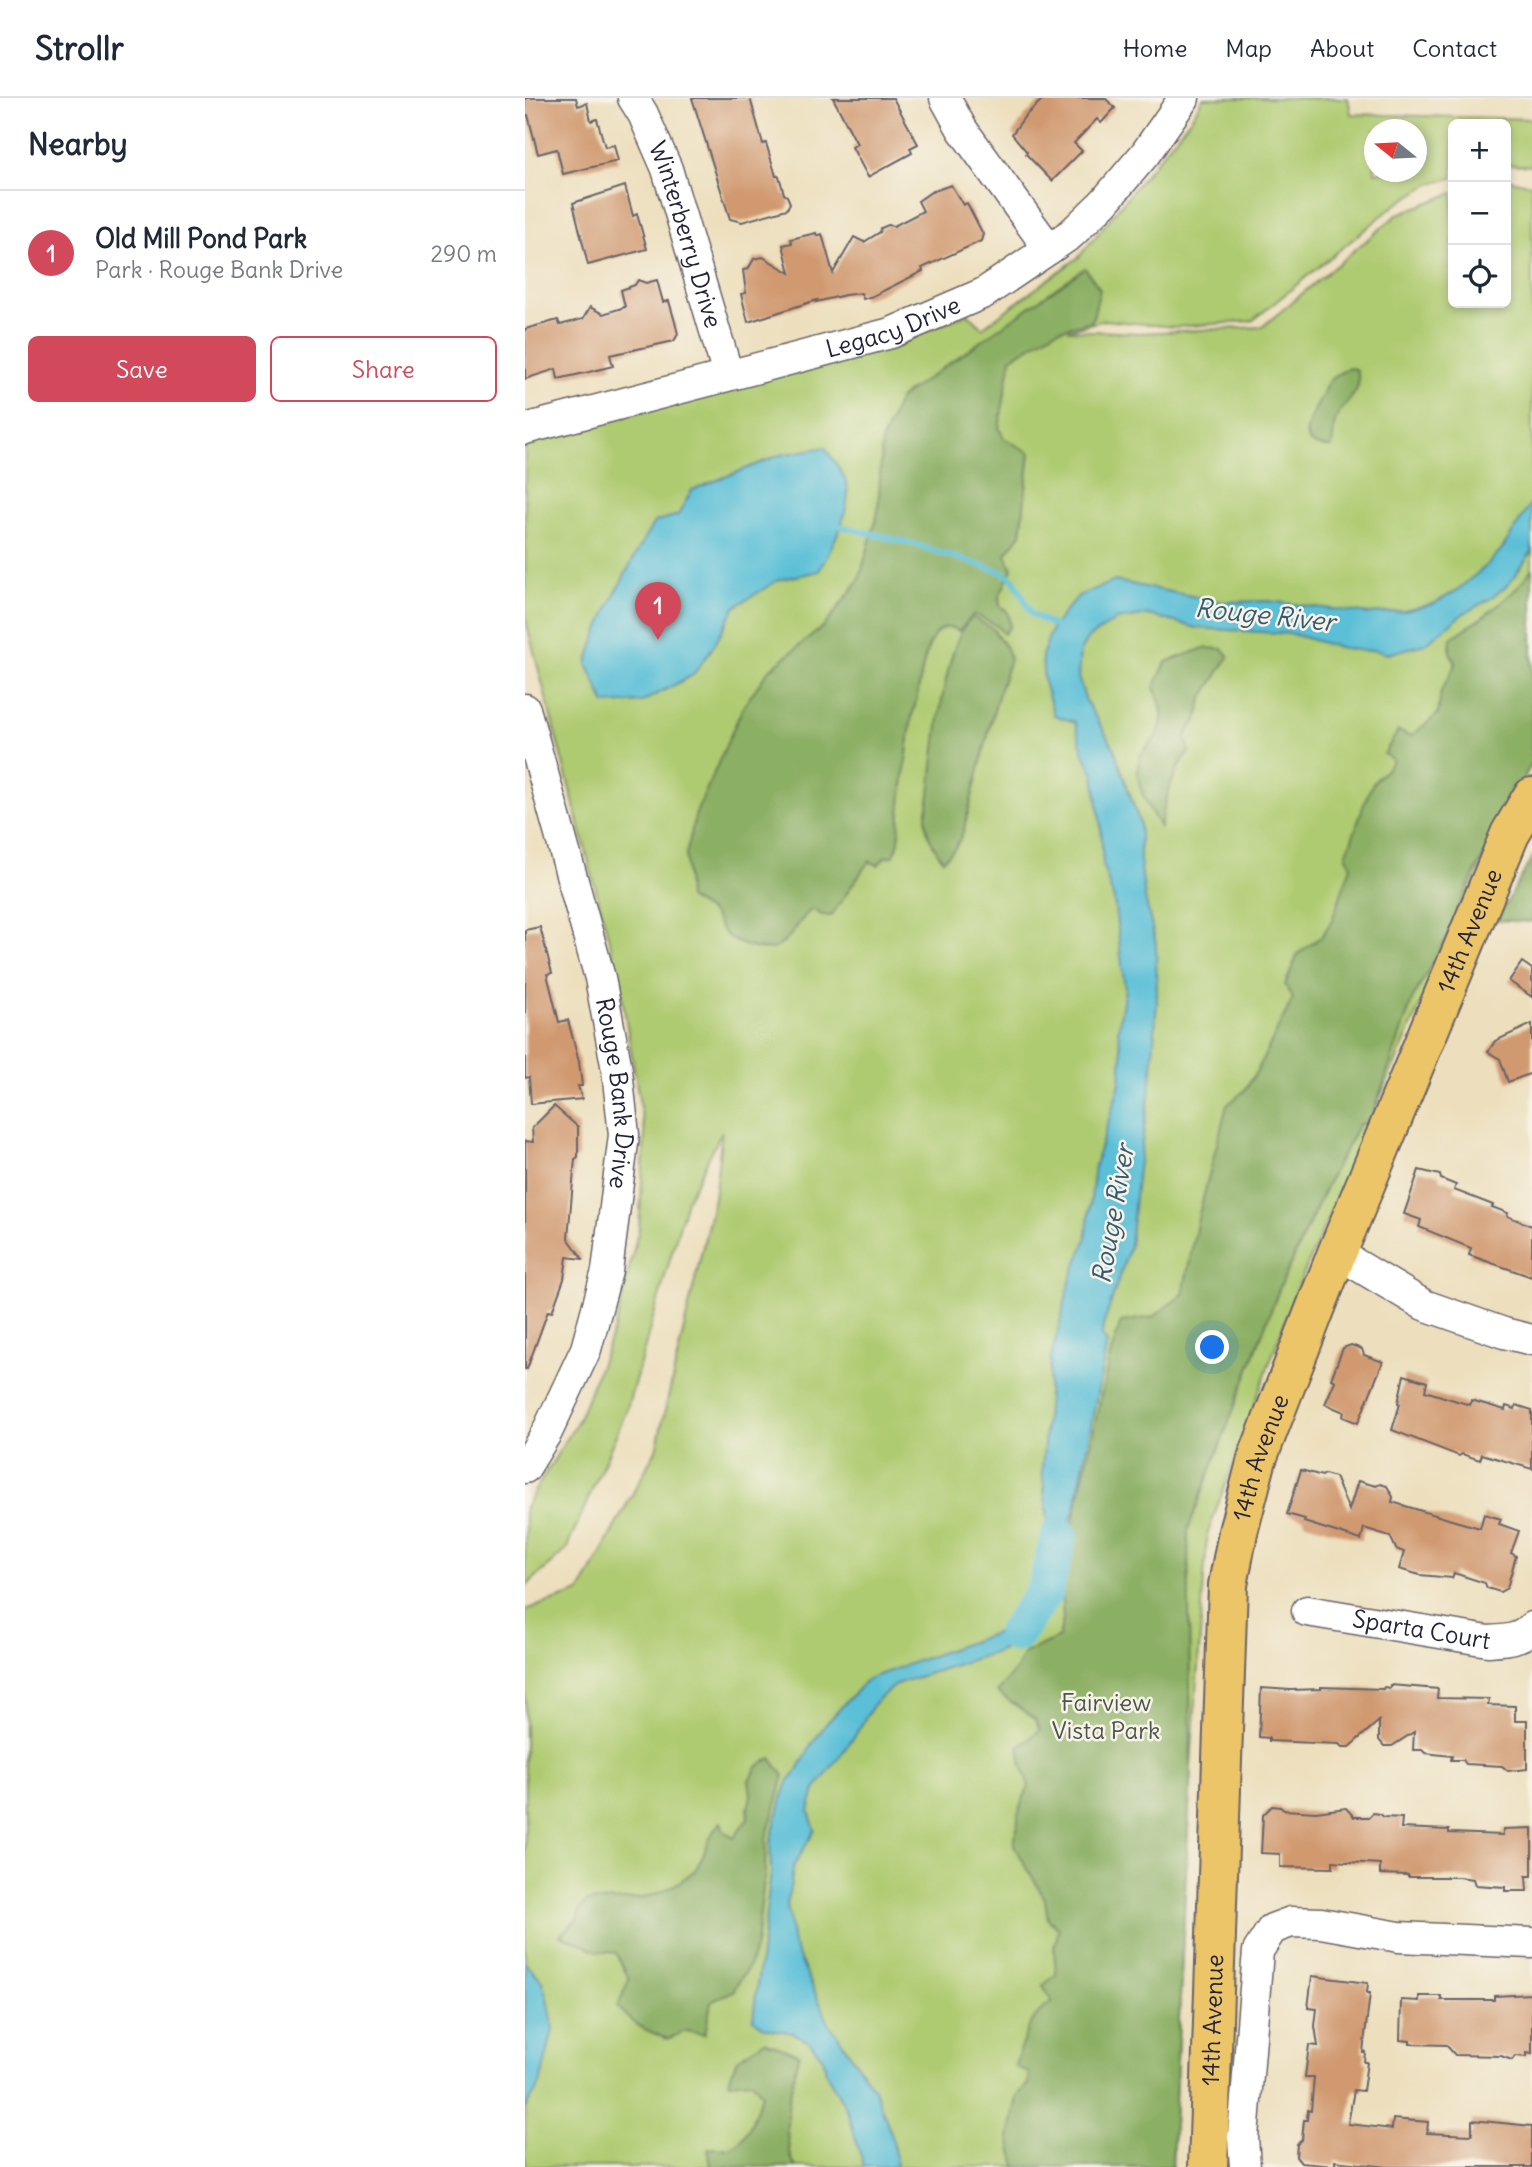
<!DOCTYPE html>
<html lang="en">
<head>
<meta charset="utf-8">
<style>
  :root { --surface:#fff; --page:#f2f2f3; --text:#1f2937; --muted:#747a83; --line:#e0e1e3; --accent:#d1495b }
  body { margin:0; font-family:Delius,sans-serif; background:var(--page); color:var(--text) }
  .controls { position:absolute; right:21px; top:21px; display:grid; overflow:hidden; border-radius:10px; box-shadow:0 4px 10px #0003 }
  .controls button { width:63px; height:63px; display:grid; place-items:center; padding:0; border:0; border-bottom:2px solid var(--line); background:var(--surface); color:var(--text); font:35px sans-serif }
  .compass { position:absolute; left:839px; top:21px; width:63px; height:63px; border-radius:50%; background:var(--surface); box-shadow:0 4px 10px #0003; rotate:288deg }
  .you { position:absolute; left:688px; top:1250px; width:24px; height:24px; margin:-18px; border:5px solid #fff; border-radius:50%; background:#1a73e8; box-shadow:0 0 0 10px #1a73e833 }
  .badge { display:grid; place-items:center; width:46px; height:46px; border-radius:50%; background:var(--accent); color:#fff; font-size:23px; font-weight:700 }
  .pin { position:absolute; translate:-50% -58px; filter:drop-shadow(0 2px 4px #0008) }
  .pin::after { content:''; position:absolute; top:37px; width:24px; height:21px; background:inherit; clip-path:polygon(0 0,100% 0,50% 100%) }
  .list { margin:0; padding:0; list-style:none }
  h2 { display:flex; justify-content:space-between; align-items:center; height:91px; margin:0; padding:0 28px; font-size:30px }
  h2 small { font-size:23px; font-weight:400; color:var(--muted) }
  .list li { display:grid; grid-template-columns:46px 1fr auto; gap:21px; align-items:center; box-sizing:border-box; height:126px; padding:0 28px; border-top:2px solid var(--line) }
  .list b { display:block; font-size:26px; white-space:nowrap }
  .list p { margin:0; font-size:23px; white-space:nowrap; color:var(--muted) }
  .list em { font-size:23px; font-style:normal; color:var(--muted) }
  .actions { display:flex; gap:14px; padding:21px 28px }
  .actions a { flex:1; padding:16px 0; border:2px solid var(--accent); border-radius:10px; text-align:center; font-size:24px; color:var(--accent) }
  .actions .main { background:var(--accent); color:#fff }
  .icon { flex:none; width:38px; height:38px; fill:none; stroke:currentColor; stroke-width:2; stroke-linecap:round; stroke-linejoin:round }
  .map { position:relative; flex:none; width:1007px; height:2069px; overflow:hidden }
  header { display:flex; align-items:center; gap:42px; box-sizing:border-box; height:98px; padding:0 35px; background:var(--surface); border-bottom:2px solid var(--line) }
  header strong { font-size:33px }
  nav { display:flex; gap:38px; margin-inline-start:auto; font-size:24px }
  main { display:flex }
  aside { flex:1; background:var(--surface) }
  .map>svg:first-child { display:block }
</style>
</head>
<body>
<header>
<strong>Strollr</strong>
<nav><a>Home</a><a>Map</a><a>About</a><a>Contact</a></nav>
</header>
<main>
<aside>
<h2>Nearby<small></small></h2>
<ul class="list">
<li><span class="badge">1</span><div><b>Old Mill Pond Park</b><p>Park · Rouge Bank Drive</p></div><em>290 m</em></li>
</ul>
<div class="actions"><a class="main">Save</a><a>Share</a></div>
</aside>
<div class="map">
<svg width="1007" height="2069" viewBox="0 0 1007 2069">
  <rect width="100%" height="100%" fill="#f7f3e8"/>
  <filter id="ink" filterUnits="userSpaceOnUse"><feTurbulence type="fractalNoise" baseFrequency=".0143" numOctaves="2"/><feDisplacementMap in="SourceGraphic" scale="14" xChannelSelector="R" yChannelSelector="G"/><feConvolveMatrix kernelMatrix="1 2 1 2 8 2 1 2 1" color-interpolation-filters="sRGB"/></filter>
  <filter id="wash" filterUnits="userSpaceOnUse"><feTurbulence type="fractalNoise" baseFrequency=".00686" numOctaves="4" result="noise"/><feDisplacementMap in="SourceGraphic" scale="28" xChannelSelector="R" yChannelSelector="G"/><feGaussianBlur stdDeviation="1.57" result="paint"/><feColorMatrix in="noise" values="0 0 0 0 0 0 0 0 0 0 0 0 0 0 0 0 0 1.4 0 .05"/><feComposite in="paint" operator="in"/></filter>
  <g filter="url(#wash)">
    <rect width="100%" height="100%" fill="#eddfbd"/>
    <path fill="#afcb71" stroke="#687656" stroke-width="2" fill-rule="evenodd" d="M678,0H823L826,16L1007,21V68L981,66V26H928V80L905,86L870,107L727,223L650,229L579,222L543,232L615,235L737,229L873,116L928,95V205H981V81L1007,87V665L972,731L769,1198L682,1437L666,1668L647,2069H0V1512L55,1494L131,1352L189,1100L197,1033L162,1102L101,1314L41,1452L0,1489V1409L54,1321L91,1226L114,1130L120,1037L94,880L0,519V345L383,241L443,215L457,230L554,159L667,19ZM850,32H892V74H850Z"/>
    <g fill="#8baf63" stroke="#56684f" stroke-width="2">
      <path d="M560,170L575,191L567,223L532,232L486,260L474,330L479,340L505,355L496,436L481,456L487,471L474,499L475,508L483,514L485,528L479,536L472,528L449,516L434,533C396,512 397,597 387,617C383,650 378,683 375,716C373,732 378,743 368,758L360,759L353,767L344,763L306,818L297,817L287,811C274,821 268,839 254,848C241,857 214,847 202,838C195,832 193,821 186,815C179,809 170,805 163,800L161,757L171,715L218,609L243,573L300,527L334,482L353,414L357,342L375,300Z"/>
      <path d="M824,270L831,271C841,295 819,302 811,321C807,329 809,340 807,349C763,350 787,318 798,296C800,291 801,286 805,282C811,277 818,273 824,270Z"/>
      <path d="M1007,470V665L946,782L920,843L888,900L844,1027L834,1026L805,1080L755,1189L663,1432L666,1668L647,2069H491L484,2040L492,1998L503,1986L504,1975L490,1968C498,1943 503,1918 527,1904L518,1887L531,1877L529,1850L534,1831L523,1821L520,1801L489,1747L496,1705L504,1689L497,1667L494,1649L515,1632L510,1621L472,1594L491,1571L499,1555L534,1539L538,1521L536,1484L550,1415L585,1258L596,1224L628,1219L658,1196L673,1120L702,1007L719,993L732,973L768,900L760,887L773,856L797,838L807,822L826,768L821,756C831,734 837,707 847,687C853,677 862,673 868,662L859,656L873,633L886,638L913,616L916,593L931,566L925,554L926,540C952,524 992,497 1007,470Z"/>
      <path d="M447,519L468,531L481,550L485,561L474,594L438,734L431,749L418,762C410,751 400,736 401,722C401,714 404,704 405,696C409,658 419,542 447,519Z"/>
      <path d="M679,550L697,551L704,558L677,601L672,623L665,630L661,639L664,654C647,674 640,703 635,729C624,711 608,684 614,663C617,651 623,649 629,641C642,626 637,605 629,590L641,564Z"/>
      <polygon points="1007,760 1007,824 972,822"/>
      <path d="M246,1660L259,1678L241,1741L240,1774L231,1847L225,1866L208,1893L186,1904L180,1936L160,1933L143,1941C122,1933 107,1927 93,1908L104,1881L91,1855L73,1853L35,1837L52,1821L55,1811L62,1803C99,1802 125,1805 157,1782C161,1779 167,1775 170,1772C180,1759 184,1733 196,1724L199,1733L209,1740L223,1720V1711L226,1697L224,1682L232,1669Z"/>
      <path d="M240,1943L274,1956C266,1987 253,2040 271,2069H186L183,2050C190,2050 200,2052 206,2049C225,2042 230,2013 237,1996L227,1983L203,1985L212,1961Z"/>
    </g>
    <g fill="#5abfd7" stroke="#3e7089" stroke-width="2">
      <path d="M300,349C306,359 315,370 320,381C331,407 306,450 294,473L253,482L210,509L188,549L168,577L117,604L80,606L62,566C77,515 103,470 129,424L153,417L167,392L255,357Z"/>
      <polygon points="1007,404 1007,453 984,486 965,501 939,515 900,546 862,556 850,552 838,553 813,549 767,536 672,530 624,517 591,522 563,540 555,553 553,579 561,603 589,650 615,726 615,762 620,800 631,846 632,904 626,985 613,1071 605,1148 578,1228 577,1238 582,1245 550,1410 502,1539 471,1554 371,1586 350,1604 331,1636 290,1692 284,1713 290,1732 269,1767 262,1807 268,1846 304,1925 349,1991 367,2037 372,2069 339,2069 323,2014 301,1975 298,1960 285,1945 269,1935 240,1930 228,1921 246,1774 245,1745 257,1700 264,1682 273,1672 287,1646 301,1626 342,1581 476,1533 499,1513 513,1476 523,1427 517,1371 526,1260 546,1180 561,1142 570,1067 595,985 597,957 593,933 600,891 589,802 578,768 576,729 569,677 558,654 550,624 529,617 519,584 517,558 528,528 553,498 590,483 697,504 744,503 845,516 879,513 908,506 931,493 961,468 977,451"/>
      <polygon points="0,1864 16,1881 22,1899 28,1931 15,1986 0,2011"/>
    </g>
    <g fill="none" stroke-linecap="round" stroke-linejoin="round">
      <polyline stroke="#5abfd7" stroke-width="6" points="315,428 385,445 477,474 489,482 507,516 535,531"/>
      <polyline stroke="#5abfd7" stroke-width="37" points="490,1536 520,1493 534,1438"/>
    </g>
    <g id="blocks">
      <g fill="#d0996f">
        <polygon points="0,0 51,0 53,8 62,5 66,23 72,21 80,49 89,47 93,63 38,76 32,51 13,56 3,17 0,18"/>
        <polygon points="167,0 225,0 238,46 241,45 251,78 254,78 259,96 262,98 265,105 262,111 217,124 205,121"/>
        <polygon points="308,0 368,0 393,46 385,50 387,55 343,79 327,49 332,46"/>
        <polygon points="519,0 580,0 590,10 576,25 572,21 549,45 557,53 527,83 501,56 502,54 487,36 500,18"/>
        <polygon points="426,87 438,107 442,105 458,136 456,143 397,170 398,173 348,198 338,201 336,195 320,197 291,204 292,202 223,224 216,196 221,195 218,172 223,171 229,161 238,159 265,175 258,147 267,145 266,141 291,135 292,138 297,136 308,175 329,139 339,144 355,134 356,130 363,127 369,128 398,113 393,103 406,94"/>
        <polygon points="100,88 108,118 112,116 122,151 63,167 48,105"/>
        <polygon points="113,182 121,185 132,182 138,204 144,203 150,224 153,236 149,243 85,257 88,268 64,274 33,281 31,271 0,281 0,231 33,222 35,227 58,221 65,209 78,216 100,209 96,192 110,187"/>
        <polygon points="15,829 27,875 22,876 34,924 43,922 54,964 57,988 53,988 57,1001 6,1006 4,979 0,980 0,832"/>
        <polygon points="997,864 1007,871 1007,899 984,883"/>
        <polygon points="1007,926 1007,975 983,984 975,961 963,954 970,943"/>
        <polygon points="29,1008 53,1029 53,1059 50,1061 43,1140 58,1161 42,1159 39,1181 27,1214 23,1213 2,1271 0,1271 0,1043 8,1044 7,1030"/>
        <polygon points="894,1072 915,1077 916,1081 931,1087 929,1092 968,1107 967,1109 983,1115 982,1118 1007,1128 1007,1179 944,1157 946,1150 894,1129 896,1122 879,1116"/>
        <polygon points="826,1247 837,1251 839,1257 858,1264 833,1325 818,1319 819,1314 800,1306 810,1283 806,1281 818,1250"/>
        <polygon points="879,1277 902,1284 900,1293 945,1307 946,1302 980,1312 981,1308 990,1311 991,1307 1007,1312 1007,1371 957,1356 955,1362 937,1356 934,1358 867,1332 875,1306 873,1305"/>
        <polygon points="776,1372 797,1378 800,1376 810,1379 824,1412 833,1383 851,1388 855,1386 862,1388 868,1399 867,1404 930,1423 955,1430 959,1416 976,1421 974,1426 994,1433 986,1455 991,1458 982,1490 975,1494 962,1490 960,1485 929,1475 927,1480 895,1477 874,1471 879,1454 871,1451 865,1438 839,1430 836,1442 779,1424 780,1421 762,1416"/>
        <polygon points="865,1587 913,1591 912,1600 964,1601 963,1607 990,1608 990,1623 1002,1623 1002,1671 983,1673 977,1668 941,1666 938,1662 926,1662 927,1658 900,1655 897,1652 888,1652 889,1634 867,1648 859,1648 854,1642 854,1623 824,1649 817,1649 814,1646 744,1643 744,1640 734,1639 736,1590 765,1592 796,1591 796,1589 858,1591 859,1589 865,1590"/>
        <polygon points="747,1708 755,1709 759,1712 791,1714 821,1710 829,1719 844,1719 848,1715 855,1716 859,1719 877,1720 876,1730 924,1732 924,1735 978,1737 978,1731 1007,1730 1007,1778 1001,1778 1002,1793 980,1793 980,1789 950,1787 948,1781 933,1779 883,1779 883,1777 855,1776 855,1766 808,1763 808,1770 755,1769 755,1756 736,1755 738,1717"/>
        <polygon points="787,1878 843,1885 842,1895 845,1895 838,1954 840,1954 839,1964 842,1964 838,1993 829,1992 823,2026 867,2031 868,2021 903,2024 902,2035 947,2037 947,2022 1007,2028 1007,2069 863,2069 810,2063 810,2068 776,2065 771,2059 772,2046 777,2042 779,2022 782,2022 783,2012 786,2013 789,1979 780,1979 784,1947 793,1948 790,1928 792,1911 783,1910"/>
        <polygon points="1007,1896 1007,1956 1001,1955 1001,1959 990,1958 987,1962 976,1958 930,1957 921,1947 885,1946 885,1943 875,1942 876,1902 894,1903 894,1898 916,1898 916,1902 969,1902 969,1898"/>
      </g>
    </g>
  </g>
  <g filter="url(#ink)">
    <use href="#blocks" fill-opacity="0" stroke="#696468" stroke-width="2"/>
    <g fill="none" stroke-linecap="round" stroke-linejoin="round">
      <defs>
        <g id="minor">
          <path id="s1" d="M108,0L118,16L142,71L203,277"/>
          <polyline points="420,0 437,31 524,151"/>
          <path id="s2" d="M0,331L366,235L459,195L546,136L579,104L620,56L659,0"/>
          <path id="s3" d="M0,611L75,880L92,972L99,1037L82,1173L61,1251L22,1334L0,1370"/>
          <polyline points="812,1155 899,1207 979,1235 1007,1242"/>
          <path id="s4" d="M782,1513L963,1543C979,1542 996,1542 1007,1529"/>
          <polyline points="720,2069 718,2039 733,1853 747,1831 766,1824 796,1825 874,1839 1007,1845"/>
        </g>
        <g id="major">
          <path id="s5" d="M683,2069L703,1487L713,1434L732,1361L812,1155L985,736L1007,699"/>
        </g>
      </defs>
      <use href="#minor" stroke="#696468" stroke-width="33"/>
      <use href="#major" stroke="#696468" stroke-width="42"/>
      <use href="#minor" stroke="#fff" stroke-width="30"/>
      <use href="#major" stroke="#edc569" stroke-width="38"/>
    </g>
  </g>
  <g text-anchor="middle" stroke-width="5" stroke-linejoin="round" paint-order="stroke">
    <g font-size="24" fill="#22223b" stroke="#f7f3e8">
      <text dy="8" stroke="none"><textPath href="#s1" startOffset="147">Winterberry Drive</textPath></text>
      <text dy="8" stroke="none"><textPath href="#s2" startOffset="382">Legacy Drive</textPath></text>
      <text dy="8" stroke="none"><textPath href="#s5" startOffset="1281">14th Avenue</textPath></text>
      <text dy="8" stroke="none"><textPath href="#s3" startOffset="396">Rouge Bank Drive</textPath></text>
      <text dy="8" stroke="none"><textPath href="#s5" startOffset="714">14th Avenue</textPath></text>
      <text dy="8" stroke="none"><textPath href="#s4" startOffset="116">Sparta Court</textPath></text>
      <text dy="8" stroke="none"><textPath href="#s5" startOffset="147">14th Avenue</textPath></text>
    </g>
    <g font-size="24" fill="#4c554b" stroke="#f7f3e8">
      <text x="581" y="1613">Fairview<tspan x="581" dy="28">Vista Park</tspan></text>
    </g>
    <g font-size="26" font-style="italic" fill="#365972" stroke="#f7f3e8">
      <text transform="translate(740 517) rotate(6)" y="9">Rouge River</text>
      <text transform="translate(588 1116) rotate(-80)" y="9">Rouge River</text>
    </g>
  </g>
</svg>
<div class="controls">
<button>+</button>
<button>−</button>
<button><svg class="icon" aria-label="locate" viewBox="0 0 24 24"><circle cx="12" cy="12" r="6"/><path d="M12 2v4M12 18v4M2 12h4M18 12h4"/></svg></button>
</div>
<svg class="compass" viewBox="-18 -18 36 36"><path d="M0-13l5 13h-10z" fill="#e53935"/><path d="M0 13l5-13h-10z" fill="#747a83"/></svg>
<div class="you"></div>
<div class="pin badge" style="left:133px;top:542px">1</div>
</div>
</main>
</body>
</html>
